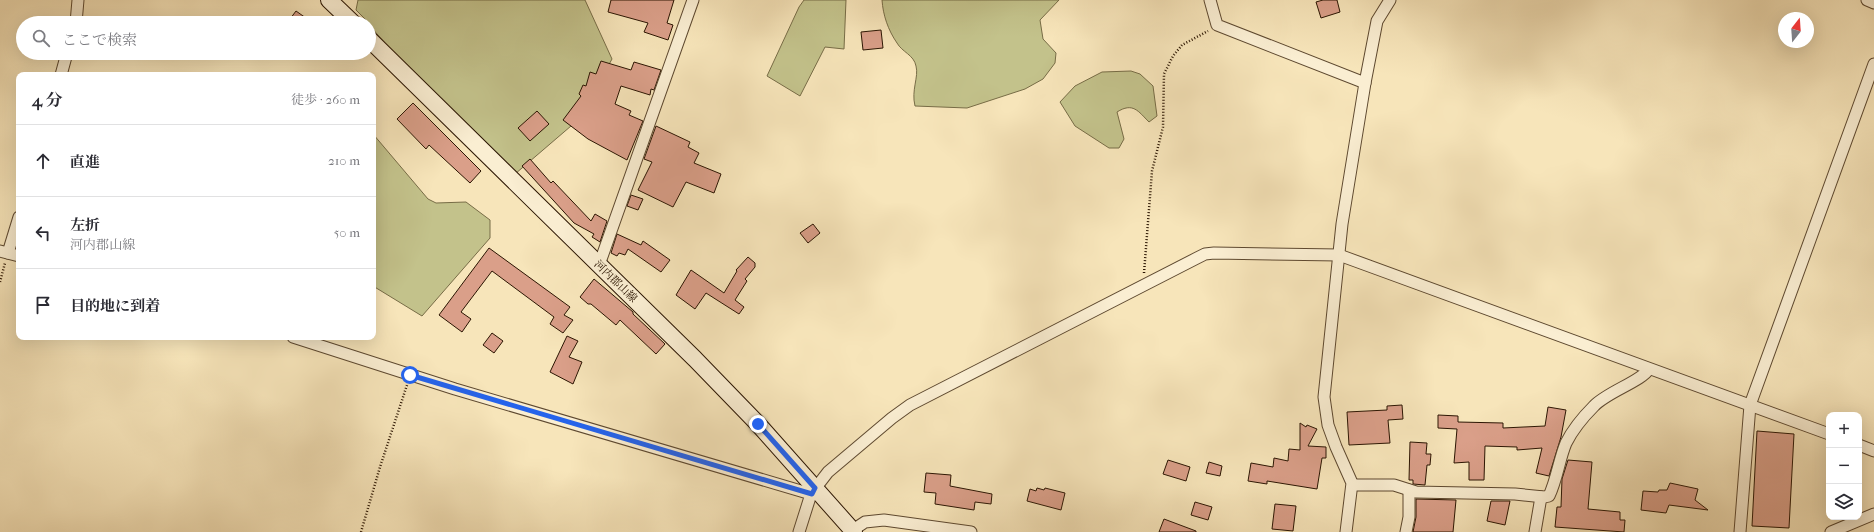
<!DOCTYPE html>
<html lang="ja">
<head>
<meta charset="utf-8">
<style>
  :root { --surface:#fff; --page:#f2f2f3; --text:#2b2b33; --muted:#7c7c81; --line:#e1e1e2 }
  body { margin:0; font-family:"IM FELL French Canon","Noto Serif JP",serif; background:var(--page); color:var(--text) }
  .controls { position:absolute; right:12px; bottom:12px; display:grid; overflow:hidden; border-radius:8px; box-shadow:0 4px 16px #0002 }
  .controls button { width:36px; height:36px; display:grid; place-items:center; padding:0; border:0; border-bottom:1px solid var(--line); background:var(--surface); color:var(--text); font:20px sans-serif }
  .compass { position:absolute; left:1778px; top:12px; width:36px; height:36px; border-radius:50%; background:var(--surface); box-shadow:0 4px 16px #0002; rotate:17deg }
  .stop { position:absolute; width:12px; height:12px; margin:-9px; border:3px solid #2563eb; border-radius:50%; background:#fff }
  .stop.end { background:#2563eb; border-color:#fff; box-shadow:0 1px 4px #0008 }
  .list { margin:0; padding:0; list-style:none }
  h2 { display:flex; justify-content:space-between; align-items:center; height:52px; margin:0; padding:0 16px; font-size:17px }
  h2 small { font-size:13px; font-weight:400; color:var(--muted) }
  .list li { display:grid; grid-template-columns:26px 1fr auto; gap:12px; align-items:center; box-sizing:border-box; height:72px; padding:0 16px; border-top:1px solid var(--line) }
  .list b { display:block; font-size:15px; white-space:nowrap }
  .list p { margin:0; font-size:13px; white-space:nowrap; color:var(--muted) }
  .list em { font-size:13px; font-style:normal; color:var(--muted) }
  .icon { flex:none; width:22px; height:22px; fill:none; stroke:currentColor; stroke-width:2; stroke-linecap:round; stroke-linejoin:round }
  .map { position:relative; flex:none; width:1874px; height:532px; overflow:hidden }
  .search { position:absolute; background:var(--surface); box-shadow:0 4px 16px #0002; left:16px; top:16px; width:360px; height:44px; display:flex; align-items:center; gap:10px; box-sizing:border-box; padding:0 14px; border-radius:22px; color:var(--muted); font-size:15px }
  .panel { position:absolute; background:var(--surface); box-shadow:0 4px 16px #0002; left:16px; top:72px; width:360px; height:268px; border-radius:8px }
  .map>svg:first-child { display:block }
</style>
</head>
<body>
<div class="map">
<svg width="1874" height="532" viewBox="0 0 1874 532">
  <rect width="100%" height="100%" fill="#f7e5ba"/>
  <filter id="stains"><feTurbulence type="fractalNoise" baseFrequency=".005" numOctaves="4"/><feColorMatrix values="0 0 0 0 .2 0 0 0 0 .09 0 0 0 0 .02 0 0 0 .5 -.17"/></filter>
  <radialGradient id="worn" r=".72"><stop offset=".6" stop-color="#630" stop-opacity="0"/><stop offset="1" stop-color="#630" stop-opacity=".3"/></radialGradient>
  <g fill="#c3c28b" stroke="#776c46">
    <polygon points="358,0 585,0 612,59 578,120 508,180 369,25 369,23 356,10"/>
    <polygon points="804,0 846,0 844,49 825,47 800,96 767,76 799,7"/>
    <path d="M882,0H1059L1040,20L1043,39L1056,53L1055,63L1043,79L1025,89L967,108L915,106C911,90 919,77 916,66C914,55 902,52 897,43C888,30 883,15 882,0Z"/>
    <path d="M1131,71L1140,74L1153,86L1157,116L1149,122C1138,111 1133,102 1117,112L1124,139L1119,148H1109L1075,126L1060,102L1075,86L1102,72Z"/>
    <polygon points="373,134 428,199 436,203 466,202 490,220 490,238 422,316 373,286"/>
  </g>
  <g fill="#da9f89" stroke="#2b1502">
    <polygon points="611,0 674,0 667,23 673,25 668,40 644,32 648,23 608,12"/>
    <polygon points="1323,0 1337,0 1340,12 1321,18 1316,2"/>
    <polygon points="296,11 313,23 287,23"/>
    <polygon points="881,30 883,48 863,50 861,32"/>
    <polygon points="601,61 631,70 634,62 661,70 654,90 651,89 650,95 621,86 615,104 631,111 629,115 643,121 627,160 588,139 563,120 581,96 579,94 583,85 586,86 590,72 596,74"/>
    <polygon points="413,103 481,171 470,183 429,145 426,149 397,119"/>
    <polygon points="537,111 549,124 530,141 518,128"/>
    <polygon points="656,126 690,142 688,147 699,153 694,163 721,174 714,193 686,182 673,207 638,190 652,162 644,159"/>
    <polygon points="530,159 551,183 553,181 591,221 595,214 607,221 600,242 592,237 594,234 574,223 522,166"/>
    <polygon points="631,195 643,199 638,210 627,206"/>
    <polygon points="813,224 820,233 808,243 800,233"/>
    <polygon points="617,234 641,245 643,241 670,260 661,272 628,249 625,255 619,253 617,256 611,253"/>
    <polygon points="489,248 570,307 564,315 573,320 563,333 550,324 554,317 492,271 461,312 471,319 462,332 439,315"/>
    <polygon points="748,257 755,263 755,267 745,279 747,281 735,300 744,307 739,314 706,293 695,309 676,295 691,270 724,293 737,271 736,270"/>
    <polygon points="594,279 633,312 633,314 665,344 656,354 620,320 616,325 591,304 588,304 580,297"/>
    <polygon points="492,333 503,341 494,353 483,345"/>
    <polygon points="567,336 578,341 569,357 582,362 573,384 550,372"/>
    <polygon points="1402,405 1403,419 1388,420 1390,443 1349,445 1347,412 1387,410 1387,406"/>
    <polygon points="1548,407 1566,410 1561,437 1549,476 1536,473 1542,448 1517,450 1517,447 1485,446 1484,480 1469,480 1469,462 1454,463 1457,429 1438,428 1438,415 1458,416 1458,422 1503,423 1503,428 1545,426"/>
    <polygon points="1300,423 1306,427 1307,425 1317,429 1308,446 1326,447 1326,458 1322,458 1317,489 1267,481 1267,484 1248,481 1251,463 1273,467 1274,458 1288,461 1289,449 1300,450"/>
    <polygon points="1757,431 1794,434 1789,528 1752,526"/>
    <polygon points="1410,442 1427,443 1426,454 1431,454 1430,465 1427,465 1425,485 1413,484 1413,480 1409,480"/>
    <polygon points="1168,460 1190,467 1186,481 1163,474"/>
    <polygon points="1568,460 1592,462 1588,509 1620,512 1620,520 1625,520 1624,532 1555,527 1557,507 1561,507 1562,479"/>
    <polygon points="1209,462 1222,466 1220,476 1206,473"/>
    <polygon points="926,473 951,475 950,486 992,494 991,504 975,502 974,510 935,504 936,493 924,492"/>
    <polygon points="1670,483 1698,489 1695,500 1708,510 1669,505 1666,513 1641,510 1643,491 1658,492 1659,490 1667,490"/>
    <polygon points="1037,488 1044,490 1045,488 1065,493 1061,510 1027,501 1030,489 1036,491"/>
    <polygon points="1416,499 1456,500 1453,532 1413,532 1416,517"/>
    <polygon points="1491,501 1510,501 1505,525 1487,521"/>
    <polygon points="1195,502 1212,507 1208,520 1191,515"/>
    <polygon points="1275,504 1296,506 1293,531 1272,529"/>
    <polygon points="1164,519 1196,531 1196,532 1159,532"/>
  </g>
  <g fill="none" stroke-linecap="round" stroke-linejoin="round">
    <defs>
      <g id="street">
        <polyline points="1210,0 1217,25 1365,83"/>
        <polyline points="1867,0 1874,3"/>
        <polyline points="76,23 78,0"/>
        <polyline points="61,75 67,53"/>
        <polyline points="0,251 19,256"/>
        <polyline points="8,253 19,217"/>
        <polyline points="599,265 693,0"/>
        <polyline points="293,337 455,389 811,494"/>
        <polyline points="1859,445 1874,451"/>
        <path d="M1353,485H1394L1416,492L1515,494L1544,497L1549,496C1557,479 1559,460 1566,443C1572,431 1584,416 1594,406C1607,392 1642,381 1649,369"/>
        <polyline points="853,530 865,522 884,520 971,532"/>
        <polyline points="799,532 811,494 828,472 892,418 910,405 1197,258 1205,254 1214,253 1339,255 1829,434"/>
        <polyline points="1346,532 1352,483 1336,447 1328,425 1324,397 1342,224 1365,83 1377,21 1390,0"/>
        <polyline points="1406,532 1409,517 1409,490"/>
        <polyline points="1535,532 1541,497"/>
        <polyline points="1740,532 1750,405 1874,64"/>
        <polyline points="1831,532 1874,514"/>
      </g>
      <g id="secondary">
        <polyline points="329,0 353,23"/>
        <polyline points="369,39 695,359 758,424 854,532"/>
      </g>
    </defs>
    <use href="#street" stroke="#5e4930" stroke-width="13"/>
    <use href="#secondary" stroke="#2b1502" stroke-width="18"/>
    <g stroke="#2b1502" stroke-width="2.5" stroke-dasharray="1 2" stroke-linecap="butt">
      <polyline points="1144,273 1152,171 1163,127 1164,74 1173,56 1182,45 1208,31"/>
      <polyline points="0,282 5,263"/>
      <polyline points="361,532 380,467 407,385"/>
    </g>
    <use href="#street" stroke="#faeed2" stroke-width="11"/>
    <use href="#secondary" stroke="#faeed2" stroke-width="16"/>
  </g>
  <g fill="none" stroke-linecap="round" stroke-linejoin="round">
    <polyline stroke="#2563eb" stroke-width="5" points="410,375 812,494 815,488 758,424"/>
  </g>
  <g text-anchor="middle" stroke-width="4" stroke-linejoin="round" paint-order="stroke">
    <g font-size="11" fill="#2b1502" stroke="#faeed2">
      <text transform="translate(616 281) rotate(44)" y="4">河内郡山線</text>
    </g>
  </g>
  <rect width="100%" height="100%" filter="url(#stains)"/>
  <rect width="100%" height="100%" fill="url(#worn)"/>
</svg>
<div class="controls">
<button>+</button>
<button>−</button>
<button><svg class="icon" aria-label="layers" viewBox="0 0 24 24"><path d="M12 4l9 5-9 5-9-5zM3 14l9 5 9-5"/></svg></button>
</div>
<svg class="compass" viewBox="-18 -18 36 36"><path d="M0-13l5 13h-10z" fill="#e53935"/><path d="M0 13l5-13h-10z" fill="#7c7c81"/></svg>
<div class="stop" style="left:410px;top:375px"></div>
<div class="stop end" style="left:758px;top:424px"></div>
<div class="search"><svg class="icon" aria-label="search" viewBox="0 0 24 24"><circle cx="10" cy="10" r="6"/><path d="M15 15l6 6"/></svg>ここで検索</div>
<section class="panel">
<h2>4 分<small>徒歩 · 260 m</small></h2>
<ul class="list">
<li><svg class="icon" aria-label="ahead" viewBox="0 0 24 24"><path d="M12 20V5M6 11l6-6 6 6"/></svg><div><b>直進</b></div><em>210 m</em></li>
<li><svg class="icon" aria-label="left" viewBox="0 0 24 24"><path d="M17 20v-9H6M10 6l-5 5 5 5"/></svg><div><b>左折</b><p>河内郡山線</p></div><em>50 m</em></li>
<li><svg class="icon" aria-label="arrive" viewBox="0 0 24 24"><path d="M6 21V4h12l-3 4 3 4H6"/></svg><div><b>目的地に到着</b></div></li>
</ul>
</section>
</div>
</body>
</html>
